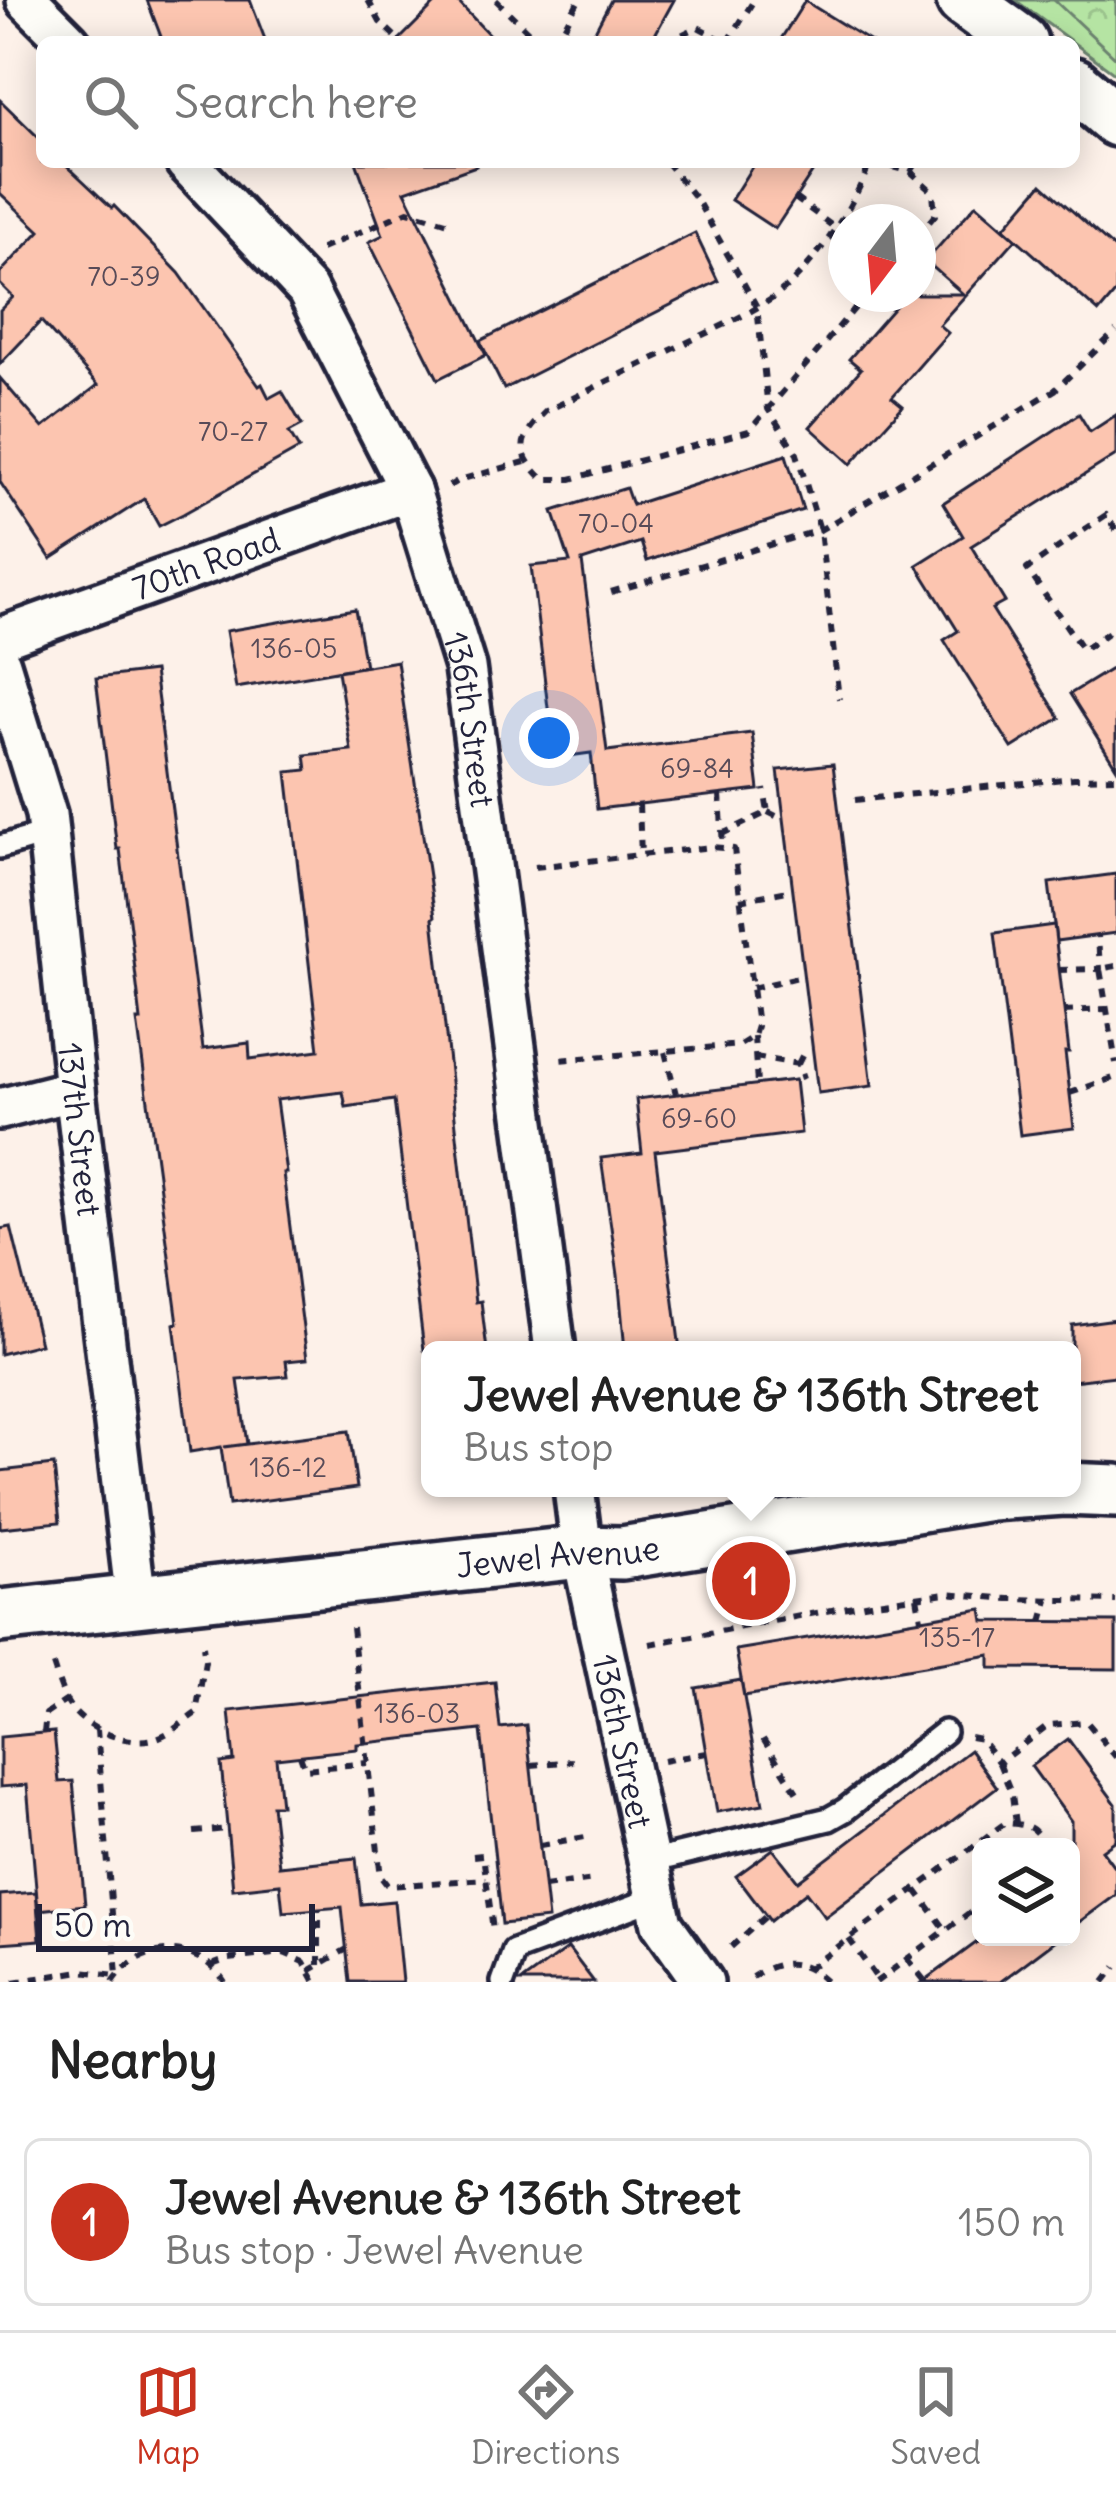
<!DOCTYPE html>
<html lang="en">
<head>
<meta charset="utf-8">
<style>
  :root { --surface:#fff; --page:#f2f2f2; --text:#222; --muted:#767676; --line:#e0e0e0; --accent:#c8321e }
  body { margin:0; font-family:Delius,sans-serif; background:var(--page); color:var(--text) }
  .controls { position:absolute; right:36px; bottom:36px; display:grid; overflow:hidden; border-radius:18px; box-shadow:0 6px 30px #0003 }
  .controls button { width:108px; height:108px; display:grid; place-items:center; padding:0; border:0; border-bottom:3px solid var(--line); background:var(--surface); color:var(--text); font:60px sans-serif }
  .compass { position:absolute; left:828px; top:204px; width:108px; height:108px; border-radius:50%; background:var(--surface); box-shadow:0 6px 30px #0003; rotate:196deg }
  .scale { position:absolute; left:36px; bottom:30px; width:279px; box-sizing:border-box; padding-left:12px; border:6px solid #22223b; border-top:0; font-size:33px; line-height:42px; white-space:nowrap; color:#22223b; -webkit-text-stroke:9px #fdfcf7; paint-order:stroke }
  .you { position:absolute; left:549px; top:738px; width:42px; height:42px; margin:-30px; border:9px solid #fff; border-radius:50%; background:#1a73e8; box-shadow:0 0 0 18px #1a73e833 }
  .badge { display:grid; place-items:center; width:78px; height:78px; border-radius:50%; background:var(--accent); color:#fff; font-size:39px; font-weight:700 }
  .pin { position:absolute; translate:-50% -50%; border:6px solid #fff; box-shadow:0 3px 12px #0006 }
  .popup { position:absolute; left:421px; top:1341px; width:660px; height:156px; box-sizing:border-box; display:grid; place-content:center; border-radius:18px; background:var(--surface); filter:drop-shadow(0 3px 9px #0005); font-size:39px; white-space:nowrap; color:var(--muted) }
  .popup b { font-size:45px; color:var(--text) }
  .popup::after { content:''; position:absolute; left:50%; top:100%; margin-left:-24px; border:24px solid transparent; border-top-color:var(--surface) }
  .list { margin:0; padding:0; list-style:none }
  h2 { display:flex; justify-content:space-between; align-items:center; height:156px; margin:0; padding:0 48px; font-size:51px }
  h2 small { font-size:39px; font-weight:400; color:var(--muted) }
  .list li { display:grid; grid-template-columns:78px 1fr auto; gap:36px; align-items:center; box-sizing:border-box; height:168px; margin:0 24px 24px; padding:0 24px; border:3px solid var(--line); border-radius:18px }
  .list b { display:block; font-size:45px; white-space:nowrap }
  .list p { margin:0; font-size:39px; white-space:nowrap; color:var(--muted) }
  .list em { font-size:39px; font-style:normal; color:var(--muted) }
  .icon { flex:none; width:66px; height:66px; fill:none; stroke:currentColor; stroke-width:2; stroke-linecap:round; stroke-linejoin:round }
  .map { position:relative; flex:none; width:1116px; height:1982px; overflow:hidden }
  .search { position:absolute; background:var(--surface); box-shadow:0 6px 30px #0003; left:36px; right:36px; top:36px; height:132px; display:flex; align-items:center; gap:30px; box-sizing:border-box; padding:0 42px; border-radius:18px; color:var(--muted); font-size:45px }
  .sheet { height:348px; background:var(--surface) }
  nav { display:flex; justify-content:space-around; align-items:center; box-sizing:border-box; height:168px; border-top:3px solid var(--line); background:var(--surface); font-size:33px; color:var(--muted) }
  nav a { display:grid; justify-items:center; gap:6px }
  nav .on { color:var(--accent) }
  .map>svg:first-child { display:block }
</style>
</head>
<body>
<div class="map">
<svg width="1116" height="1982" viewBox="0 0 1116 1982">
  <defs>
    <pattern id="grass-tufts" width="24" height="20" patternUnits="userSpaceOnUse" patternTransform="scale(3)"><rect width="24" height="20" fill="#b5e4a3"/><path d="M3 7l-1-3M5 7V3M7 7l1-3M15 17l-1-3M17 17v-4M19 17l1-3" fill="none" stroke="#9bc38d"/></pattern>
    <pattern id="park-crowns" width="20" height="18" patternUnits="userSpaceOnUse" patternTransform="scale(3)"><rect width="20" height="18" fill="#b5e4a3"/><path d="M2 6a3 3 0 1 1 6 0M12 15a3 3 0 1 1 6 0" fill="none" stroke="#9bc38d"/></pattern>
  </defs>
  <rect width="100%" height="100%" fill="#fdf1e9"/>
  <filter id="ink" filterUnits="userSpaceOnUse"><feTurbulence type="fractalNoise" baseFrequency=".00833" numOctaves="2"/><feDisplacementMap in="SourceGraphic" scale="24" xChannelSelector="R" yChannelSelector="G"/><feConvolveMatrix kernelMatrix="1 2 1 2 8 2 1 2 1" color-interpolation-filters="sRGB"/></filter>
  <g filter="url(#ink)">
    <polygon fill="url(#grass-tufts)" stroke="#6c836f" stroke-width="3" points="1015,0 1116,0 1116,74"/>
    <polygon fill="url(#park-crowns)" stroke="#6c836f" stroke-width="3" points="1054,0 1116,0 1116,58"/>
    <g fill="#fcc5b0" stroke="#22223b" stroke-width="3">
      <polygon points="147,0 250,0 266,42 163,42"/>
      <polygon points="439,0 456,0 496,42 397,42"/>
      <polygon points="611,0 674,0 651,42 589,42"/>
      <polygon points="805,1 871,42 779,42"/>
      <polygon points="0,100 42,141 42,162 63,162 112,208 114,206 179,273 259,386 262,384 269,398 282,391 302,425 289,432 299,449 183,514 159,526 144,499 51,559 0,482 0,378 43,428 98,385 41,321 0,364 0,310 13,297 0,284 0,273 40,231 0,193"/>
      <polygon points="356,162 475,162 476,166 405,191 486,355 438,379 369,242 383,235"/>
      <polygon points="755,162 819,162 775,229 731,200"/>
      <polygon points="1042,184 1116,250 1116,292 1099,312 1004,228"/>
      <polygon points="976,204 1016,239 939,325 948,333 892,397 903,406 851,464 810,427 861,369 849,359 906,294 963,294 926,261"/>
      <polygon points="695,233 718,281 504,389 480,341"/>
      <polygon points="1079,414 1090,432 1116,415 1116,455 971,546 1005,602 992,609 1060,718 1012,748 944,640 958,631 917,565 963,536 943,503"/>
      <polygon points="786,455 803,510 647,561 641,542 582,561 607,751 752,733 759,790 597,809 591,753 554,758 531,566 570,562 553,511 626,488 632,505"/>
      <polygon points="355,609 365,666 236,688 226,631"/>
      <polygon points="397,661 435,917 433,918 466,1217 476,1302 481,1301 487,1350 424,1350 394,1100 346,1107 343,1092 276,1100 286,1173 283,1173 307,1359 286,1361 288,1376 238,1380 247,1444 224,1447 349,1431 357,1488 229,1505 221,1447 190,1452 174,1324 178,1323 137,1020 141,1020 131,936 120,849 117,849 96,678 154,671 203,1049 249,1043 250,1059 319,1050 287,772 307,770 305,755 351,750 338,671"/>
      <polygon points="1116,666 1116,767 1070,694"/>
      <polygon points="833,764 872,1086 818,1093 778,770"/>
      <polygon points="1116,874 1116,933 1056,941 1049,883"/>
      <polygon points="1054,925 1069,1052 1065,1052 1074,1128 1020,1135 995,933"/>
      <polygon points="795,1080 801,1133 655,1151 680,1350 625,1350 618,1275 601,1158 642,1153 636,1099"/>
      <polygon points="11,1227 40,1344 0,1354 0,1229"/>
      <polygon points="1116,1319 1116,1376 1072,1381 1072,1325"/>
      <polygon points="54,1465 60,1522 0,1528 0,1471"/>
      <polygon points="982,1609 984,1621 1116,1622 1116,1669 990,1668 990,1655 744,1696 736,1650"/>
      <polygon points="741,1680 763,1804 717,1812 696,1688"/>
      <polygon points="495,1682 500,1728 526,1725 548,1919 502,1924 481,1730 357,1744 357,1749 276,1758 281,1805 272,1805 279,1866 356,1858 361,1904 394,1901 402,1982 350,1982 342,1907 283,1912 280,1884 233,1889 221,1763 234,1761 229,1711"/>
      <polygon points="54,1732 59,1782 73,1781 85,1905 38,1910 27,1785 0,1787 0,1737"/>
      <polygon points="1068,1739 1116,1804 1116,1840 1102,1850 1116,1869 1116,1895 1071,1928 1071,1821 1031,1766"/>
      <polygon points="970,1750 997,1787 825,1917 806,1892 770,1921 736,1876 773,1849 798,1881"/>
      <polygon points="36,1892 40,1940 0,1943 0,1895"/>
      <polygon points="984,1937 1060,1937 1000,1982 923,1982"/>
      <polygon points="568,1948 594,1982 521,1982"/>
    </g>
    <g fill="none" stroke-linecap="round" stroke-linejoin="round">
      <defs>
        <g id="service">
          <polyline points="0,847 48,833"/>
          <polyline points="649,1862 829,1819 845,1810 944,1732"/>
          <polyline points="503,1982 514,1951 656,1898"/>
        </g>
        <g id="minor">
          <polyline points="27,0 69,42"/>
          <path id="s1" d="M186,162L307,290L410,490L465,667L555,1350"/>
          <path id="s2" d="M0,638L410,490"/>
          <path id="s3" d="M0,664L46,814L75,1090L136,1601"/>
          <polyline points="0,1109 75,1090"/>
          <path id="s4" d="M574,1488L582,1552L662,1924L703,1982"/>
        </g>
        <g id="tertiary">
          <polyline points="963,0 1021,42"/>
          <polyline points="1074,84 1116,120"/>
          <path id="s5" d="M0,1616L582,1552L622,1553L990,1494L1064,1489L1116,1491"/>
        </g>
      </defs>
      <use href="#service" stroke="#22223b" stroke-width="30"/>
      <use href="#minor" stroke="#22223b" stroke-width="48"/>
      <use href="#tertiary" stroke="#22223b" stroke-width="60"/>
      <g stroke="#22223b" stroke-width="6" stroke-dasharray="9 9" stroke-linecap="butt">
        <polyline points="368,0 380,22 401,42"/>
        <polyline points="496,0 539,42"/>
        <polyline points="556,42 579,0"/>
        <polyline points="666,42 698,27 726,42"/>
        <polyline points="728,42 754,0"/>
        <polyline points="666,162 697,200 757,307 768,409 797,454 820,530 839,699"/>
        <polyline points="875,162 911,172 933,192 935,215 918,235"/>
        <polyline points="911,172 917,162"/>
        <polyline points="795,198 835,228"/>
        <polyline points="321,249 408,211 449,223"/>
        <path d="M867,294L749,431L571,479H543C514,451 519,438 546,411C594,388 642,364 690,341C717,328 747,315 773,298C811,271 855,206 870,162"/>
        <polyline points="449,486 459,480 525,462"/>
        <polyline points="1116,530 1106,515 1027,569 1083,650 1116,627"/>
        <polyline points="611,592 820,530 1055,390 1116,331"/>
        <polyline points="720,794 723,848"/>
        <polyline points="855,800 1074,778 1116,777"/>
        <polyline points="639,804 641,856"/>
        <polyline points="768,812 784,820"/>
        <polyline points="722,834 768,812 764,789"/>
        <polyline points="535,867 711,847 734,849 757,1026 754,1036 740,1045 558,1060"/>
        <polyline points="740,900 793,890"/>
        <polyline points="1116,966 1100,969 1116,1063"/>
        <polyline points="1059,970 1100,969 1098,936"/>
        <polyline points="752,988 803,976"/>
        <polyline points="1064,1011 1107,1009"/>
        <polyline points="754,1036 757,1085"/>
        <polyline points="665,1052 676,1094"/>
        <polyline points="755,1057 798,1064 803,1079"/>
        <polyline points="798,1064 804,1052"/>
        <polyline points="1070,1093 1116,1077"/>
        <polyline points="917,1597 921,1619"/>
        <polyline points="1042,1622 1048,1600"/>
        <polyline points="352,1628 381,1877 388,1886 486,1879"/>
        <polyline points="650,1644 875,1602 947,1593 1009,1599 1116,1601"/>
        <path d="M53,1665C57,1677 61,1690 67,1702C82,1728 124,1746 153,1739C169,1735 183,1722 196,1713L205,1661L203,1646"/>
        <polyline points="44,1733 46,1714 67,1700"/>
        <polyline points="970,1737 981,1739 999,1763 1048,1725 1087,1722 1116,1757"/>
        <polyline points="763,1739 800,1797 797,1798"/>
        <polyline points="300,1755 305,1769 368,1763"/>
        <polyline points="663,1761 707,1753"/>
        <polyline points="999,1763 1012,1795 1016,1823"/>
        <polyline points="531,1765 573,1761"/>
        <polyline points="194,1832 228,1829"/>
        <polyline points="540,1845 585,1837"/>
        <polyline points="473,1856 483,1855 493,1930"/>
        <polyline points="544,1887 594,1880"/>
        <polyline points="916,1890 946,1930"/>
        <polyline points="849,1939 878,1980"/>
        <polyline points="731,1947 766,1916"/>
        <polyline points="907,1959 925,1981"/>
        <polyline points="212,1965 228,1959 284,1953 304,1962 315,1982"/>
        <polyline points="319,1965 319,1909"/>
        <path d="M808,1969L1005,1823C1027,1825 1036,1825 1044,1847"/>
        <polyline points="309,1971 347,1949"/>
        <path d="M752,1977C780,1959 801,1958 826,1982"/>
        <polyline points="14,1982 81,1971 117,1975 97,1730"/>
        <path d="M113,1982C140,1941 198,1940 225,1982"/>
        <polyline points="876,1982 981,1904"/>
        <polyline points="1104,1982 1116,1967"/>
      </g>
      <use href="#service" stroke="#fdfcf7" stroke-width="21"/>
      <use href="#minor" stroke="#fdfcf7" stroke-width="39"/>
      <use href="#tertiary" stroke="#fdfcf7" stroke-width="51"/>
    </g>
  </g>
  <g text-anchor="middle" stroke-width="10" stroke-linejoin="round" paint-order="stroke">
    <g font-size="27" fill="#584b58">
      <text x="124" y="286">70-39</text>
      <text x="233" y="441">70-27</text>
      <text x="616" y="533">70-04</text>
      <text x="294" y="658">136-05</text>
      <text x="697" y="778">69-84</text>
      <text x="699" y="1128">69-60</text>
      <text x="288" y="1477">136-12</text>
      <text x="957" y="1647">135-17</text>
      <text x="417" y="1723">136-03</text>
    </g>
    <g font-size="33" fill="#22223b" stroke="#fdfcf7">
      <text dy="12" stroke="none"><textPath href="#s2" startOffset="219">70th Road</textPath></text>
      <text dy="12" stroke="none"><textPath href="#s1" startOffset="639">136th Street</textPath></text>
      <text dy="12" stroke="none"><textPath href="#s3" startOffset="474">137th Street</textPath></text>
      <text dy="12" stroke="none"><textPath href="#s5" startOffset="561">Jewel Avenue</textPath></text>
      <text dy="12" stroke="none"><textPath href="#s4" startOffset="258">136th Street</textPath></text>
    </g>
  </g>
</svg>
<div class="controls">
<button><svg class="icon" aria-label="layers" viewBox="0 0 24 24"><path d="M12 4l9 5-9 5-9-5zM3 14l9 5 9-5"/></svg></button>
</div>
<svg class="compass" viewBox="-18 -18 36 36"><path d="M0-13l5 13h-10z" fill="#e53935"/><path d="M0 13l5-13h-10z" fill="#767676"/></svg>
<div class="scale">50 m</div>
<div class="you"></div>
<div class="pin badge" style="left:751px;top:1581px">1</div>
<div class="popup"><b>Jewel Avenue &amp; 136th Street</b>Bus stop</div>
<div class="search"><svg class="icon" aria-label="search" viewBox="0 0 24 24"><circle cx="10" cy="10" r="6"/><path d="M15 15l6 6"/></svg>Search here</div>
</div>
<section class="sheet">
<h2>Nearby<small></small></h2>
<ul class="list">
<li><span class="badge">1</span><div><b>Jewel Avenue &amp; 136th Street</b><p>Bus stop · Jewel Avenue</p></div><em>150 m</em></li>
</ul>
</section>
<nav>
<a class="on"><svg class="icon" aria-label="map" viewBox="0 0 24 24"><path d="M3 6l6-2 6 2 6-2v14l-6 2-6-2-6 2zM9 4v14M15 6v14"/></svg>Map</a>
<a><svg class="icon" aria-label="directions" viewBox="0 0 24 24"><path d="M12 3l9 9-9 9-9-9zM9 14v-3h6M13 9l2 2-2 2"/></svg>Directions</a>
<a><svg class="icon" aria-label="saved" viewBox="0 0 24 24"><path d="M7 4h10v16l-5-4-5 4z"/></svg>Saved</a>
</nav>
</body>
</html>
